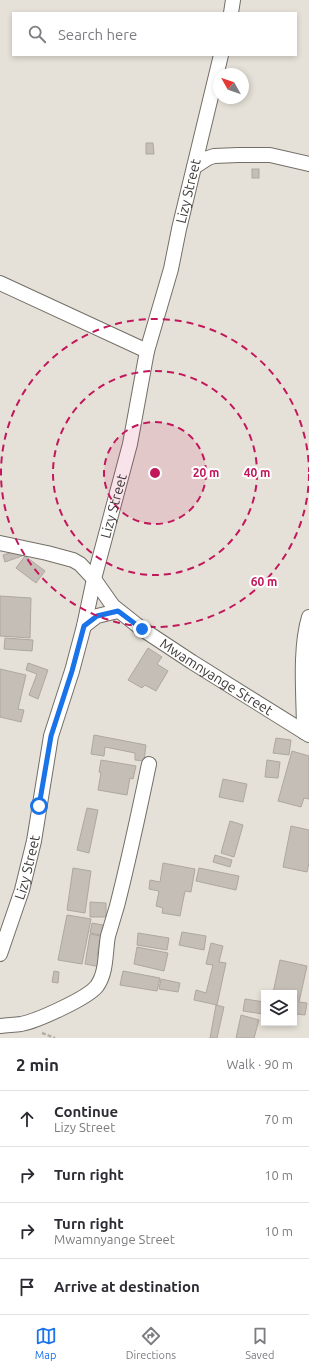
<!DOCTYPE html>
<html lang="en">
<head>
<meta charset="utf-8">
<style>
  :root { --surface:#fff; --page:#f2f2f3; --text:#2b2b33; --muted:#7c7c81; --line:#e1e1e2; --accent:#1a73e8 }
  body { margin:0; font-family:Ubuntu,sans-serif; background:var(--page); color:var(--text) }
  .controls { position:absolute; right:12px; bottom:12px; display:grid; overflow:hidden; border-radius:0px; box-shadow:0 2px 6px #0003 }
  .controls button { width:36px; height:36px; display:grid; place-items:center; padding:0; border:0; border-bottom:1px solid var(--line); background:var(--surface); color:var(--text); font:20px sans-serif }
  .compass { position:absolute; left:213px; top:68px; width:36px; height:36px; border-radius:50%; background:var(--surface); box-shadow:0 2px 6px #0003; rotate:310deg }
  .stop { position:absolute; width:12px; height:12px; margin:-9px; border:3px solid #1a73e8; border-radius:50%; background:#fff }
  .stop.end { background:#1a73e8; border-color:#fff; box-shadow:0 1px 4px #0008 }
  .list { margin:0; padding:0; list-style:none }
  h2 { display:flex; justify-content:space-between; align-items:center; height:52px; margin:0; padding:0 16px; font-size:17px }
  h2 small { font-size:13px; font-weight:400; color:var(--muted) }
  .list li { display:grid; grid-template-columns:26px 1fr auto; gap:12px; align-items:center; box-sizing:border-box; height:56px; padding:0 16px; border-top:1px solid var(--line) }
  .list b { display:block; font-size:15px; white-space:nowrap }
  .list p { margin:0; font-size:13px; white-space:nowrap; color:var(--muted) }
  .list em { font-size:13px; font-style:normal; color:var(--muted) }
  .icon { flex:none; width:22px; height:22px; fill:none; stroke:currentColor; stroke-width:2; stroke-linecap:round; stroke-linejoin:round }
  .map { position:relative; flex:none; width:309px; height:1038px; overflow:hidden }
  .search { position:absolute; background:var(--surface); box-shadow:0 2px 6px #0003; left:12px; right:12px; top:12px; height:44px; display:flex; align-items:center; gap:10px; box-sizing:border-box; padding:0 14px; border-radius:0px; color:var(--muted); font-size:15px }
  .sheet { height:276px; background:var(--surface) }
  nav { display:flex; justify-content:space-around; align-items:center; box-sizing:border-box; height:56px; border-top:1px solid var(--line); background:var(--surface); font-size:11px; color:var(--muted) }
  nav a { display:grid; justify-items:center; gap:2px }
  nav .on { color:var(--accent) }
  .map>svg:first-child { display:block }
</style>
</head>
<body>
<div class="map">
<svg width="309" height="1038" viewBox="0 0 309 1038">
  <rect width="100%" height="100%" fill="#e6e1d8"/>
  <g fill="#c5beb6" stroke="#ada79f">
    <polygon points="146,143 153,143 154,154 146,154"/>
    <rect x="252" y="169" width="7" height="9"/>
    <polygon points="20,550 22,556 5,562 3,555"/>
    <polygon points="25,556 45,571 36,583 16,568"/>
    <polygon points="0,596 31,598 30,638 0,636"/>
    <polygon points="5,638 33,640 32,651 4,649"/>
    <polygon points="148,648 162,657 157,664 168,671 156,691 145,685 142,688 128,680"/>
    <polygon points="28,663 48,670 38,699 29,695 37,674 26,670"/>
    <polygon points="0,669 26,675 18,709 24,710 21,722 0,717"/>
    <polygon points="94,735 146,745 144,761 135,760 135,753 105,747 104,756 91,754"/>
    <polygon points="276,738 291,740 289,755 273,753"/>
    <polygon points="292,751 309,756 309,799 304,798 301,807 278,801"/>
    <polygon points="101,760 136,766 133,779 130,778 127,795 98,790 101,773 99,772"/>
    <polygon points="267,760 280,762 278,778 265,777"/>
    <polygon points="223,779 247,784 243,802 219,797"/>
    <polygon points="87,808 98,810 89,853 77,850"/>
    <polygon points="230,821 243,825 234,857 221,853"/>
    <polygon points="291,826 309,830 309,863 307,872 283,867"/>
    <polygon points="215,855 232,860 230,867 213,862"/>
    <polygon points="163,863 195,869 191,892 185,891 180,916 162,913 163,908 156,906 159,891 149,889 150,880 160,882"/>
    <polygon points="73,868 91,871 85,913 67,910"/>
    <polygon points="199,868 239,876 236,890 196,881"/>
    <polygon points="90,902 106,903 106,917 90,917"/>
    <polygon points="67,915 91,919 82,964 58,960"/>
    <polygon points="92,923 103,925 101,935 90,933"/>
    <polygon points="182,932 206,936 204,950 179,945"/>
    <polygon points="138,933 169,938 167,950 137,945"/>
    <polygon points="90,934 101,936 97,955 103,957 101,967 85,964"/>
    <polygon points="211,943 223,946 219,962 226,963 217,1005 194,1000 196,990 206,993 213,965 206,964"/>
    <polygon points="137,947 168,953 164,971 134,964"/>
    <polygon points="280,960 307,966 299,1002 307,1003 305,1015 296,1014 295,1017 294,1017 294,993 273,993"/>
    <polygon points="54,971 59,972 58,983 52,982"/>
    <polygon points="123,971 160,978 157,991 120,985"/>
    <polygon points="161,979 180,983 178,992 159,989"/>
    <polygon points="245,999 264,1002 263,1014 243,1011"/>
    <polygon points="216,1005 224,1007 217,1038 210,1038"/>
    <polygon points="241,1015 259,1020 254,1038 236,1038"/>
  </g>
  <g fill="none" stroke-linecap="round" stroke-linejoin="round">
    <defs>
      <g id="street">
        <polyline points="231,13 233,0"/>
        <polyline points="194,167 208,158 214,156 238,155 270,155 309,164"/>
        <polyline points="0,283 147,351"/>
        <path id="s1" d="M0,543L47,553L73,560L80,564L94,579L113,606L142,629L192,662L309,735"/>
        <polyline points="84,626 97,616 118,611"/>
        <path d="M304,732C304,696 299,651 309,617"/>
        <path id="s2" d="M0,954L22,890L34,841L51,736L72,671L84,626L94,579L130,444L147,351L171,269L179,229L221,55"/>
        <path d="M0,1026C7,1025 14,1025 21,1024C37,1021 88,998 97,986C107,972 105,952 108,936C111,926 114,916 117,906C129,859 139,812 149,764"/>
      </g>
    </defs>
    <use href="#street" stroke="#736f67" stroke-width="16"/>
    <polyline stroke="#b3aea7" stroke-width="2.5" stroke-dasharray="4 2" stroke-linecap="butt" points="42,1033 55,1038"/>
    <use href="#street" stroke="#fff" stroke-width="14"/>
  </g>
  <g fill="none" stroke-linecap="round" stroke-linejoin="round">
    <polyline stroke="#1a73e8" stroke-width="5" points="39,806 51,736 72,671 84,626 97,616 118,611 142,629"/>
  </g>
  <circle cx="155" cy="473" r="51" fill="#c2185b" fill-opacity=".12"/>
  <g fill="none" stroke="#c2185b" stroke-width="2" stroke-dasharray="7 5">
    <circle cx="155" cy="473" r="51"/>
    <circle cx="155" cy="473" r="102"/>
    <path d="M309 474A154 154 0 1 1 309 472"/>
  </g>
  <g text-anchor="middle" stroke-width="4" stroke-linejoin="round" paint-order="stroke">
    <g font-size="14" fill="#3d3b38" stroke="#fff">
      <text dy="5" stroke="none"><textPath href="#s2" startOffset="787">Lizy Street</textPath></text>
      <text dy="5" stroke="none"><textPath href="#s2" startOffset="463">Lizy Street</textPath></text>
      <text dy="5" stroke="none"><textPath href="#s1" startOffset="262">Mwamnyange Street</textPath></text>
      <text dy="5" stroke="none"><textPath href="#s2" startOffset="91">Lizy Street</textPath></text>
    </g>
  </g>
  <circle cx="155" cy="473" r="6" fill="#c2185b" stroke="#fff" stroke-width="2"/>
  <g font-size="12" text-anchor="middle" font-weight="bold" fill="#c2185b" stroke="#fff" stroke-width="4" stroke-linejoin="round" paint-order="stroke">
    <text x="206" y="477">20 m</text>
    <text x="257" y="477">40 m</text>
    <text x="264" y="586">60 m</text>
  </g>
</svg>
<div class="controls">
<button><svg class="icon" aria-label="layers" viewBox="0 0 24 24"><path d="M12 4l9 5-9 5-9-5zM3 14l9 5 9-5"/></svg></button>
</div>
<svg class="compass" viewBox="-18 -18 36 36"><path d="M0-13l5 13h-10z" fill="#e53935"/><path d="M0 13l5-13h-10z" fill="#7c7c81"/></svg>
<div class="stop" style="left:39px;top:806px"></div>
<div class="stop end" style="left:142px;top:629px"></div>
<div class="search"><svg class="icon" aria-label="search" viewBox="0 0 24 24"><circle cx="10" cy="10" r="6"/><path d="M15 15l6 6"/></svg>Search here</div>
</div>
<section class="sheet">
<h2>2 min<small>Walk · 90 m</small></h2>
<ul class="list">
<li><svg class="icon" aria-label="ahead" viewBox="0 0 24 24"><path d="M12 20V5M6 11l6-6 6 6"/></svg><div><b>Continue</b><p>Lizy Street</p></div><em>70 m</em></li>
<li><svg class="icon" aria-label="right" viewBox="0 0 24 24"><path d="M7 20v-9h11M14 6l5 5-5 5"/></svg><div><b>Turn right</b></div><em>10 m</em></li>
<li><svg class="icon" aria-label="right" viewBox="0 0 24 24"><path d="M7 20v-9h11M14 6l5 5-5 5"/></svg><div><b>Turn right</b><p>Mwamnyange Street</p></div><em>10 m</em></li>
<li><svg class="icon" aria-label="arrive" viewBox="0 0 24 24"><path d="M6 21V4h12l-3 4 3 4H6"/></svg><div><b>Arrive at destination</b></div></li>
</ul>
</section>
<nav>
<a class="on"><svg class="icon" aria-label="map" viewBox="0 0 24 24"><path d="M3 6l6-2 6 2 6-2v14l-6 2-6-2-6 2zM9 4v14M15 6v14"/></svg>Map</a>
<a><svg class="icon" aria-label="directions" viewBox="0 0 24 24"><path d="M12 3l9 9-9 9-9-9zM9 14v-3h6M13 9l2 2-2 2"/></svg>Directions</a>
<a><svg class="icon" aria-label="saved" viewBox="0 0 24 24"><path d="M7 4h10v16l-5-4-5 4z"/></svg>Saved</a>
</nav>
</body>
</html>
